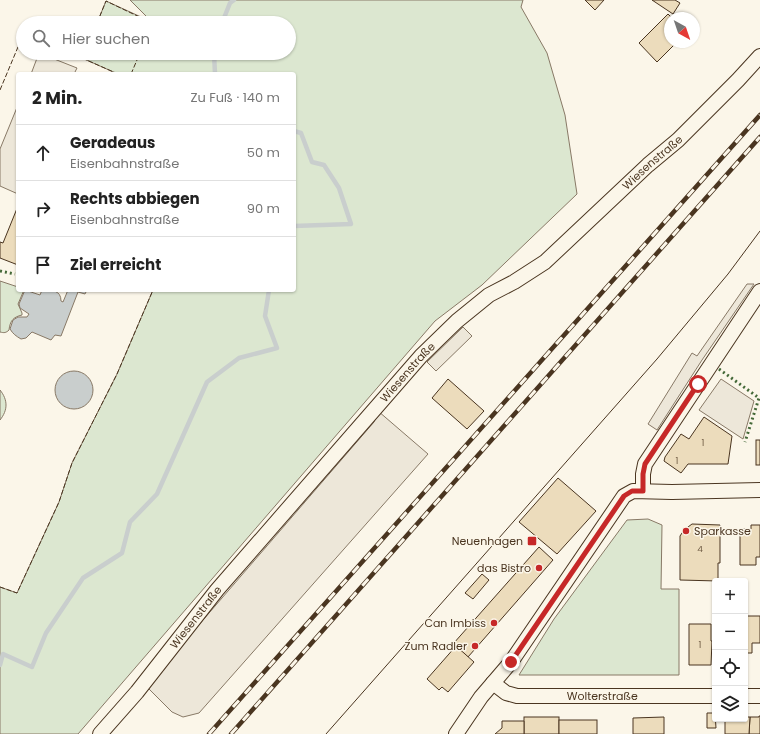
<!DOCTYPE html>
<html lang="de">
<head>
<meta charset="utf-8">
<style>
  :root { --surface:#fff; --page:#f6f6f6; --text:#222; --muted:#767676; --line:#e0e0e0 }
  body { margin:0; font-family:Poppins,sans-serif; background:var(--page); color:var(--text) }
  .controls { position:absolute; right:12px; bottom:12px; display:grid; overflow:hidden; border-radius:4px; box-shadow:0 1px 3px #0004 }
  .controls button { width:36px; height:36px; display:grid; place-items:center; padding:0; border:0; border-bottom:1px solid var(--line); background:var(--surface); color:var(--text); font:20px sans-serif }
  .compass { position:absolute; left:664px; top:12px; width:36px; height:36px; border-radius:50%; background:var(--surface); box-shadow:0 1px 3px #0004; rotate:140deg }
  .stop { position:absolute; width:12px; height:12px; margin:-9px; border:3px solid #c62828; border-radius:50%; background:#fff }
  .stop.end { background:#c62828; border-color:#fff; box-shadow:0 1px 4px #0008 }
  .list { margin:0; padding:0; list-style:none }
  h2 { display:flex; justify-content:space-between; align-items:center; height:52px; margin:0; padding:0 16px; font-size:17px }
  h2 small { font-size:13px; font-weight:400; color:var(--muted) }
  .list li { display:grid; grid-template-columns:26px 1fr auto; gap:12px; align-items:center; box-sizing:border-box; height:56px; padding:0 16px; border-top:1px solid var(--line) }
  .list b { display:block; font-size:15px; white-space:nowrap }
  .list p { margin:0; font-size:13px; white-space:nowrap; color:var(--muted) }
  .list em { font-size:13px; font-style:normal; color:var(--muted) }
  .icon { flex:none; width:22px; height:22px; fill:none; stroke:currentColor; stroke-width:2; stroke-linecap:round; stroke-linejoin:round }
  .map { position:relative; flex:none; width:760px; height:734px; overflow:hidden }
  .search { position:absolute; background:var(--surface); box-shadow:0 1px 3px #0004; left:16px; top:16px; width:280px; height:44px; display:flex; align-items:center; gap:10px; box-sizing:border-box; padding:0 14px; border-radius:22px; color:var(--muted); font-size:15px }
  .panel { position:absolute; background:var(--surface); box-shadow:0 1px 3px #0004; left:16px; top:72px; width:280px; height:220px; border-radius:4px }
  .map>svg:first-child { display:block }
</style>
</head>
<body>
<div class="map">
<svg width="760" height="734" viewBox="0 0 760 734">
  <rect width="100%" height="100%" fill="#fbf6e9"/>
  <g fill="#dce7d0" stroke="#887966">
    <polygon points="130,0 523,0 521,7 547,53 565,115 577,194 482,285 435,321 78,734 0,734 0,587 17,593 59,502 72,463 117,374 153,290 294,290 294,74 118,74 82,58 84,53 289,53 289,23 97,23 106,1 152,22"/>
    <path d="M0,281L18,287V290H24L18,304L22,313V315C13,317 10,321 9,330C6,333 4,333 0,332Z"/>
    <path d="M0,390C8,400 8,410 0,420Z"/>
    <polygon points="648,519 662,525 661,589 679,589 679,675 519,675 554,619 627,520"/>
  </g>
  <g fill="#ede7d9" stroke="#887966">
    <polygon points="39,53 77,68 74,74 31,74"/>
    <polygon points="18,105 18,194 0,186 0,149"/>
    <polygon points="747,284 754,284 702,360 657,430 648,424 692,353 697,356"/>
    <polygon points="463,327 472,336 436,371 427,362"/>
    <polygon points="721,379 754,401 743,439 699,410"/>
    <polygon points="378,411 428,454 199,713 183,717 172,712 146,686 374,422"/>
  </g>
  <g fill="#c9cecd" stroke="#887966">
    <path d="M25,290L40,295L42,290C52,290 61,290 61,301L63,302L68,290H87L85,294L78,292L61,336L55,335L51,340L32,332L26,338L21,339C16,336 13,334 10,329L13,320L18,317H27L29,314L20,308L19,304Z"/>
    <circle cx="74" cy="390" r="19"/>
  </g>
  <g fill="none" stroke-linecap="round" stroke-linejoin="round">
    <g stroke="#c9cecd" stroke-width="4.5">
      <polyline points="222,23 230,3 234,0"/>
      <polyline points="214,53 215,74"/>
      <polyline points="294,131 301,133 312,162 324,165 339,188 351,224 294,226"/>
      <polyline points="0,665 3,654 32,667 46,633 83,578 122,553 130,522 157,494 207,382 239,358 277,348 265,316 269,290"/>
    </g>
  </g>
  <g fill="#ecdcbc" stroke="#4a3520">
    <polygon points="585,0 604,0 595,10"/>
    <polygon points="652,0 675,0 680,3 673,14"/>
    <polygon points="668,14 672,18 670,18 670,42 677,42 657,62 639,43"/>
    <polygon points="18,206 18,265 0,258 0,242 3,243"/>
    <polygon points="448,379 484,411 467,429 432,398"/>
    <polygon points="704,417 732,436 728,464 688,464 681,473 664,461 665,457 681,434 689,439"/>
    <rect x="756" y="440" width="4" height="25"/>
    <polygon points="558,478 596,511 557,554 519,522"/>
    <polygon points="692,524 720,525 720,563 718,563 718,581 680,580 680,536 684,530"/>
    <polygon points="751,525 760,525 760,557 756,557 756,565 740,565 740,529 751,529"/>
    <polygon points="539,547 553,560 468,657 453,644"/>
    <polygon points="482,574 489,580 473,599 465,593"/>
    <polygon points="745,616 760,616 760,643 752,643 752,653 745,653"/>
    <polygon points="689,624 711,624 711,641 712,641 711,665 689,665"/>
    <polygon points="456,646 474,662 448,692 442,687 439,690 427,679"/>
    <polygon points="707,713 715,713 716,728 707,728"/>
    <polygon points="759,716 760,716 760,734 749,734 750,717 759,717"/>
    <rect x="524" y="717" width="35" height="17"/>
    <polygon points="664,717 664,734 633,734 633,718"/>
    <polygon points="745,717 750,717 749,734 725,734 725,719 745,719"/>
    <rect x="559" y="720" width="38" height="14"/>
    <polygon points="502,721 524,721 524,734 495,734 502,728"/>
  </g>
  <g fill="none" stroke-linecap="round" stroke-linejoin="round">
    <defs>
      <g id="minor">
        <polyline points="643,491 643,474 645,464 760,291"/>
        <path id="s1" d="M493,683L506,693L517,696H715"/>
        <polyline points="745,696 760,696"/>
        <path id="s2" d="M100,734L137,692L217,590L421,356L457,321L489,295L514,282L545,262L648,165L678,140L738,80L760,56"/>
        <polyline points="456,734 481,697 511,662 624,496 633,491 672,492 760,490"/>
      </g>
    </defs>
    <use href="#minor" stroke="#4a3520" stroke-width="16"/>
    <use href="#minor" stroke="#fbf6e9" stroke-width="14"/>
    <polyline stroke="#4a3520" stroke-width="1" points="326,734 657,359 728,274 760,231"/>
    <defs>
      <g id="rail">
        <polyline points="209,734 760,115"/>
        <polyline points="231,734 760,137"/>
      </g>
    </defs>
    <use href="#rail" stroke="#4a3520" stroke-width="4.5"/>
    <use href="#rail" stroke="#fbf6e9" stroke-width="3" stroke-dasharray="9" stroke-linecap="butt"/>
    <g stroke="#436837" stroke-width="3" stroke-dasharray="2 3" stroke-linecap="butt">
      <polyline points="0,271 15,274"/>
      <polyline points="719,369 759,398 745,442"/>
    </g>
    <g stroke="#4a3520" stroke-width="1" stroke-dasharray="5 2" stroke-linecap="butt">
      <polyline points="97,23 106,1 152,23"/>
      <polyline points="77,53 82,58 118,74"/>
      <polyline points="83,58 84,53"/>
      <polyline points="131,74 140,53"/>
      <polyline points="0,90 23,35"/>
      <polyline points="0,587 17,593 59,502 72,463 117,374 153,290"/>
    </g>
  </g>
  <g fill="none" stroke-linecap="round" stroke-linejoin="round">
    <polyline stroke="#c62828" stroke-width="5" points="511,662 624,496 632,491 643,491 643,474 645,464 698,384"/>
  </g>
  <g fill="#c62828" stroke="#fbf6e9" stroke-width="1.5">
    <circle cx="686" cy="531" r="4"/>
    <rect x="527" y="536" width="10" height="10" rx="2"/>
    <circle cx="539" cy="568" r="4"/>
    <circle cx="494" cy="623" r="4"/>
    <circle cx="475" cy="646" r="4"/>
  </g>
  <g text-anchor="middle" stroke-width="3" stroke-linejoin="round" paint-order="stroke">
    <g font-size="9" fill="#725f47">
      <text x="703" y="446">1</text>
      <text x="677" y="464">1</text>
      <text x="700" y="552">4</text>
      <text x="700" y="648">1</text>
    </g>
    <g font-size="11" fill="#4a3520" stroke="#fbf6e9">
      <text dy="4" stroke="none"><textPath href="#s2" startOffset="799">Wiesenstraße</textPath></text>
      <text dy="4" stroke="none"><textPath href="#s2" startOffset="475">Wiesenstraße</textPath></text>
      <text dy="4" stroke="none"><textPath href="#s2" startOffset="151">Wiesenstraße</textPath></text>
      <text dy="4" stroke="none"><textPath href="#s1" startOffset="113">Wolterstraße</textPath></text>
    </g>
    <g font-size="11" fill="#4a3520" stroke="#fbf6e9" text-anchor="end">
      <text x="694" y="535" text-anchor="start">Sparkasse</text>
      <text x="523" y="545">Neuenhagen</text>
      <text x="531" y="572">das Bistro</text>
      <text x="486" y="627">Can Imbiss</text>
      <text x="467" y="650">Zum Radler</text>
    </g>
  </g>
</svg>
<div class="controls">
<button>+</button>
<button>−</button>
<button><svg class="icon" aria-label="locate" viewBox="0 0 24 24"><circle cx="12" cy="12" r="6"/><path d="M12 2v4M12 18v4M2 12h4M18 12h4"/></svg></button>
<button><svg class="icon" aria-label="layers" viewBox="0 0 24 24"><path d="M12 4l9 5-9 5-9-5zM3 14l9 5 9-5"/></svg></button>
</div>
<svg class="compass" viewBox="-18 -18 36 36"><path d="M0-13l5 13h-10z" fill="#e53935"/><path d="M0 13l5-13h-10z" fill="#767676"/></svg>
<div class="stop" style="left:698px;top:384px"></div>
<div class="stop end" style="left:511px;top:662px"></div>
<div class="search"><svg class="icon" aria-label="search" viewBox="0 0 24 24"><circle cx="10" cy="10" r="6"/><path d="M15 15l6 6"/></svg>Hier suchen</div>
<section class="panel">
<h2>2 Min.<small>Zu Fuß · 140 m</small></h2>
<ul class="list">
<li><svg class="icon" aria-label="ahead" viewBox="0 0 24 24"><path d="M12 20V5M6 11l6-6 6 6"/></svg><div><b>Geradeaus</b><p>Eisenbahnstraße</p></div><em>50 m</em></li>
<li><svg class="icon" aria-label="right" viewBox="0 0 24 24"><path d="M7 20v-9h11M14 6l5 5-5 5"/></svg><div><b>Rechts abbiegen</b><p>Eisenbahnstraße</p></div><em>90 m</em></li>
<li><svg class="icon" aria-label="arrive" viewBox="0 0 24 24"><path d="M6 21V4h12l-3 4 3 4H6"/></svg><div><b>Ziel erreicht</b></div></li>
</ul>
</section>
</div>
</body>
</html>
